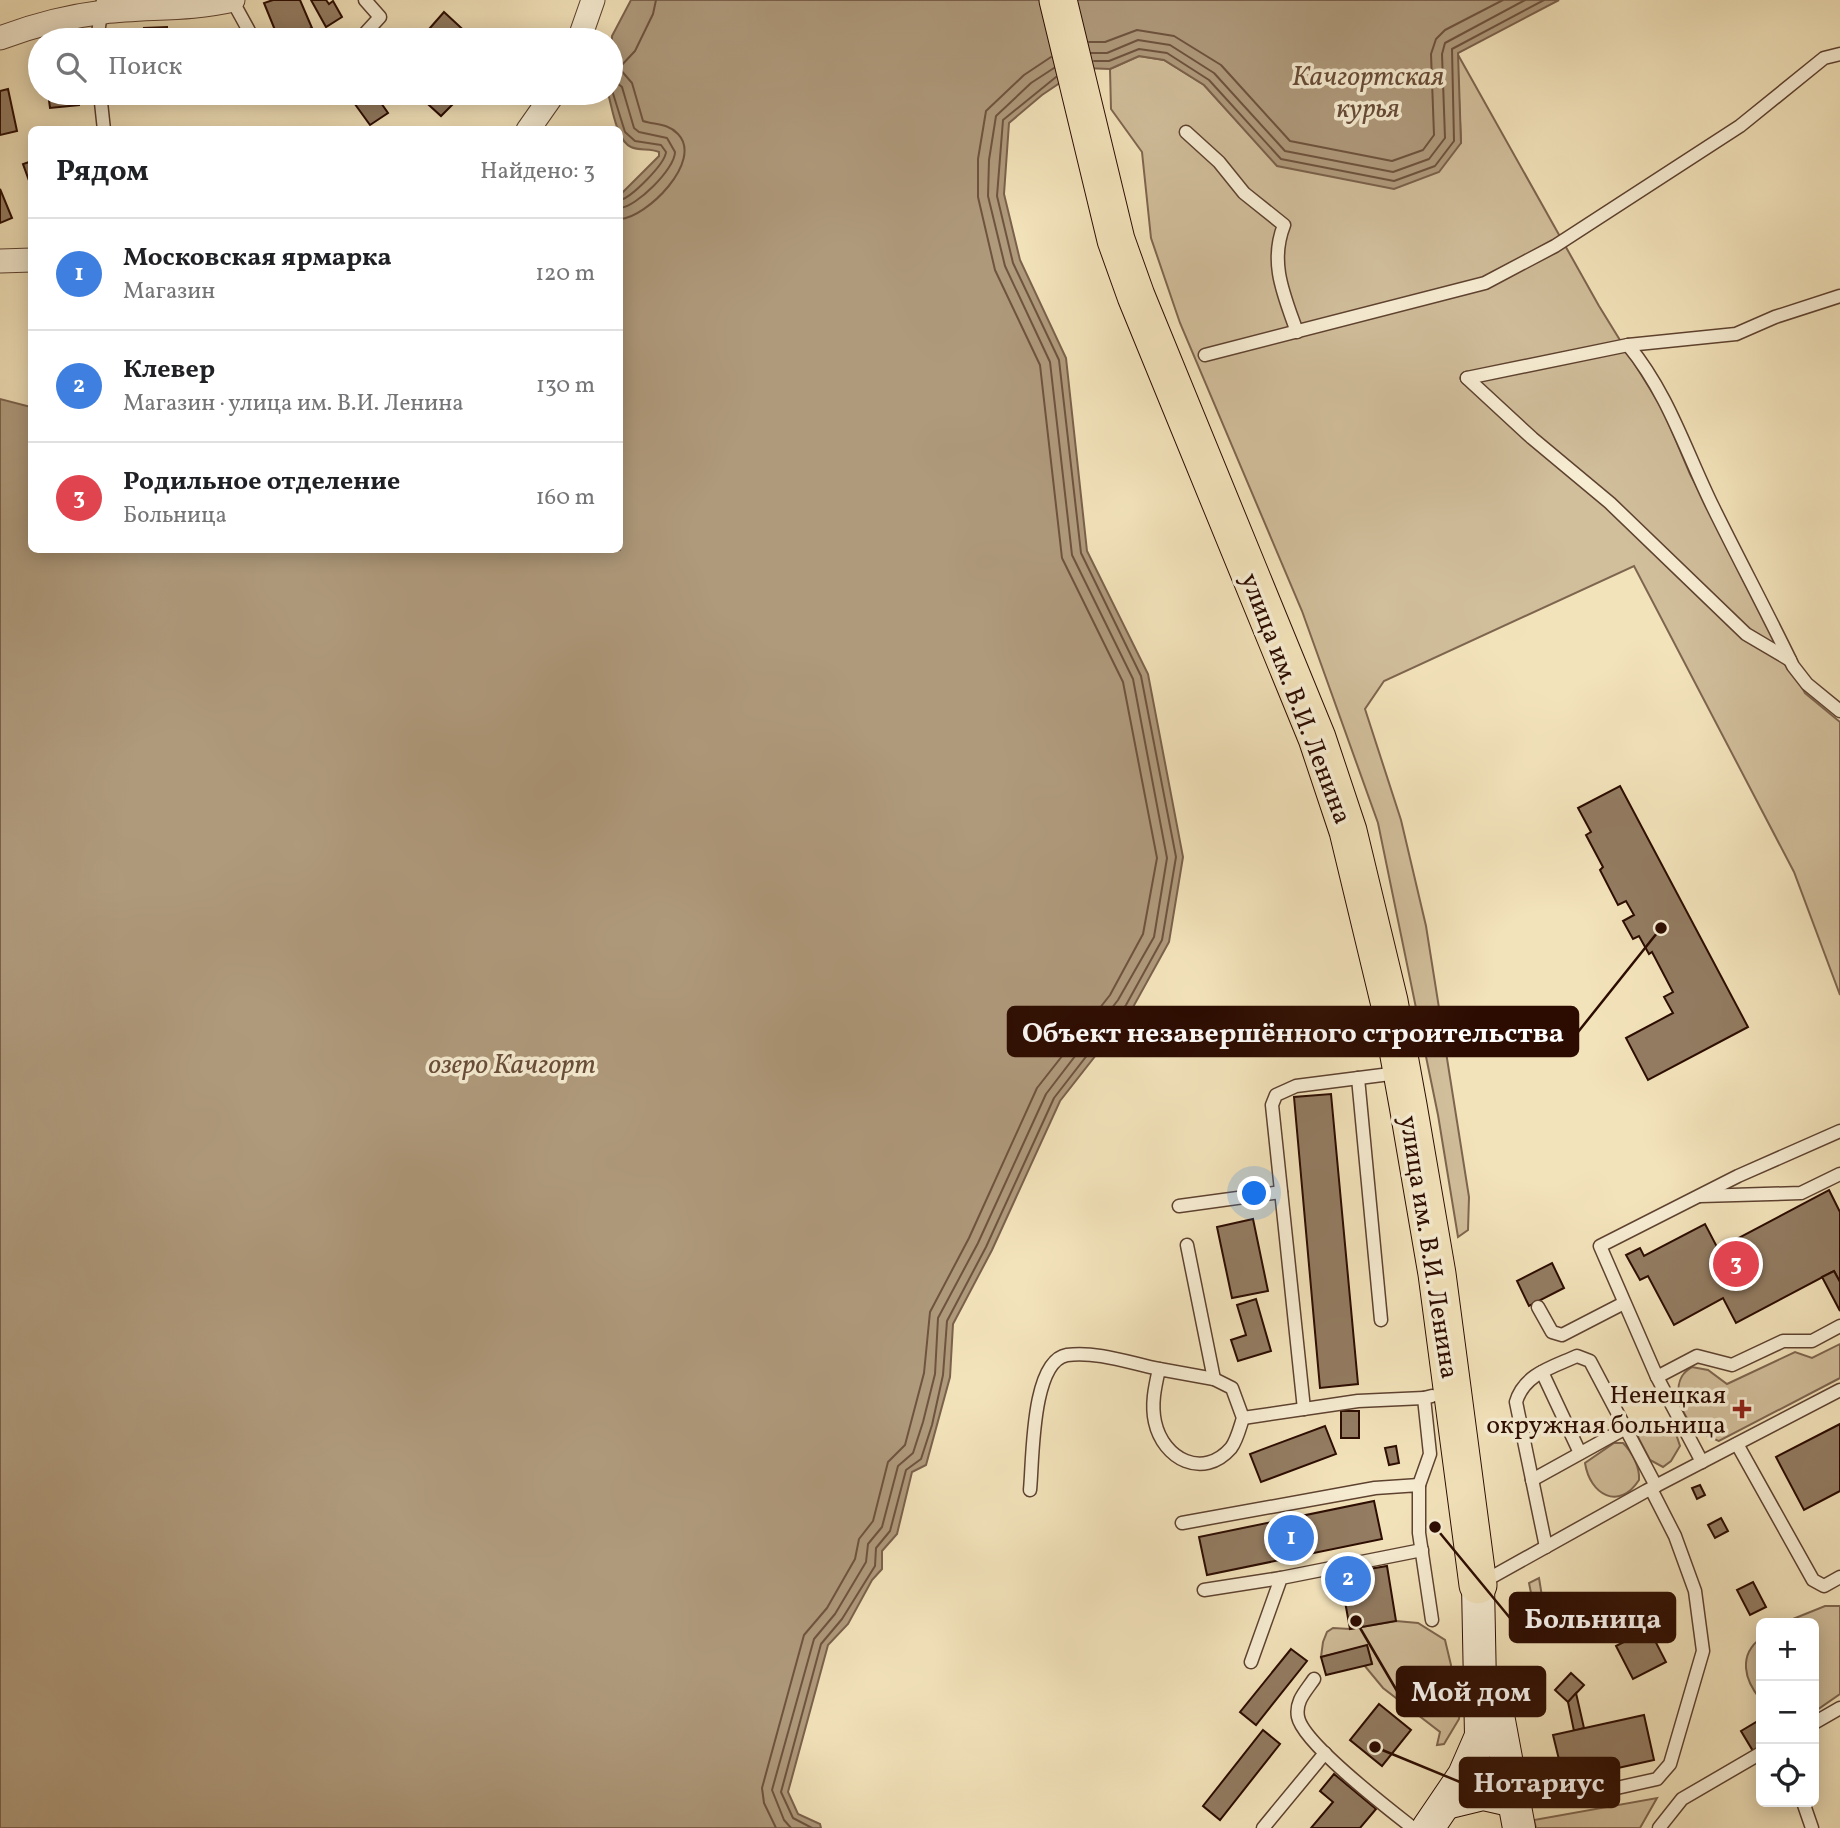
<!DOCTYPE html>
<html lang="ru">
<head>
<meta charset="utf-8">
<style>
  :root { --surface:#fff; --page:#f2f2f2; --text:#202124; --muted:#757577; --line:#e0e0e0; --accent:#8f2418 }
  body { margin:0; font-family:Vollkorn,serif; background:var(--page); color:var(--text) }
  .controls { position:absolute; right:21px; bottom:21px; display:grid; overflow:hidden; border-radius:10px; box-shadow:0 4px 18px #0003 }
  .controls button { width:63px; height:63px; display:grid; place-items:center; padding:0; border:0; border-bottom:2px solid var(--line); background:var(--surface); color:var(--text); font:35px sans-serif }
  .you { position:absolute; left:1255px; top:1194px; width:24px; height:24px; margin:-18px; border:5px solid #fff; border-radius:50%; background:#1a73e8; box-shadow:0 0 0 10px #1a73e833 }
  .badge { display:grid; place-items:center; width:46px; height:46px; border-radius:50%; background:var(--accent); color:#fff; font-size:23px; font-weight:700 }
  .pin { position:absolute; translate:-50% -50%; border:4px solid #fff; box-shadow:0 2px 7px #0006 }
  .list { margin:0; padding:0; list-style:none }
  h2 { display:flex; justify-content:space-between; align-items:center; height:91px; margin:0; padding:0 28px; font-size:30px }
  h2 small { font-size:23px; font-weight:400; color:var(--muted) }
  .list li { display:grid; grid-template-columns:46px 1fr auto; gap:21px; align-items:center; box-sizing:border-box; height:112px; padding:0 28px; border-top:2px solid var(--line) }
  .list b { display:block; font-size:26px; white-space:nowrap }
  .list p { margin:0; font-size:23px; white-space:nowrap; color:var(--muted) }
  .list em { font-size:23px; font-style:normal; color:var(--muted) }
  .icon { flex:none; width:38px; height:38px; fill:none; stroke:currentColor; stroke-width:2; stroke-linecap:round; stroke-linejoin:round }
  .map { position:relative; flex:none; width:1840px; height:1828px; overflow:hidden }
  .search { position:absolute; background:var(--surface); box-shadow:0 4px 18px #0003; left:28px; top:28px; width:595px; height:77px; display:flex; align-items:center; gap:18px; box-sizing:border-box; padding:0 24px; border-radius:38px; color:var(--muted); font-size:26px }
  .panel { position:absolute; background:var(--surface); box-shadow:0 4px 18px #0003; left:28px; top:126px; width:595px; height:427px; border-radius:10px }
  .map>svg:first-child { display:block }
</style>
</head>
<body>
<div class="map">
<svg width="1840" height="1828" viewBox="0 0 1840 1828">
  <rect width="100%" height="100%" fill="#f3e3bb"/>
  <filter id="stains"><feTurbulence type="fractalNoise" baseFrequency=".00286" numOctaves="4"/><feColorMatrix values="0 0 0 0 .2 0 0 0 0 .09 0 0 0 0 .02 0 0 0 .5 -.17"/></filter>
  <radialGradient id="worn" r=".72"><stop offset=".6" stop-color="#630" stop-opacity="0"/><stop offset="1" stop-color="#630" stop-opacity=".3"/></radialGradient>
  <g fill="#d1be9b" stroke="#7e654e" stroke-width="2">
    <polygon points="1457,53 1599,306 1663,410 1690,474 1805,693 1840,722 1840,995 1794,872 1634,566 1384,681 1365,709 1401,820 1426,926 1469,1197 1468,1230 1458,1237 1438,1115 1378,823 1302,611 1180,323 1151,238 1142,152 1111,109 1110,69 1139,56 1164,60 1204,85 1277,165 1394,188 1461,143"/>
    <path d="M1840,1344V1378L1719,1441C1712,1438 1704,1435 1698,1430C1679,1416 1668,1380 1692,1367L1708,1370L1727,1384L1795,1352L1812,1358Z"/>
    <path d="M1664,1421L1673,1425L1680,1446L1671,1461L1663,1467L1650,1460L1638,1437C1643,1424 1651,1422 1664,1421Z"/>
    <path d="M1614,1443H1623C1632,1452 1640,1467 1639,1480C1619,1511 1590,1495 1585,1463Z"/>
    <polygon points="1539,1578 1546,1621 1537,1623 1529,1583"/>
    <polygon points="1825,1606 1840,1606 1840,1694 1814,1712 1814,1623 1783,1623"/>
    <polygon points="1396,1621 1418,1623 1445,1640 1451,1665 1451,1690 1460,1706 1459,1719 1444,1744 1437,1745 1440,1732 1383,1688 1364,1665 1372,1663 1367,1646 1321,1657 1323,1642 1327,1632 1333,1628 1350,1629"/>
    <path d="M1761,1638V1700C1744,1680 1738,1655 1761,1638Z"/>
    <polygon points="1657,1798 1640,1828 1536,1828 1534,1820"/>
  </g>
  <path fill="#af9a7c" stroke="#7b614b" stroke-width="2" d="M631,0H1559L1458,53L1461,143L1439,172L1394,189L1277,166L1204,85L1164,60L1139,56L1110,69L1082,68L1042,95L1009,123L1004,194L1020,260L1066,358L1087,551L1148,674L1183,857L1169,942L1132,1009L1060,1101L992,1250L953,1324L950,1377L926,1465L912,1472L897,1534L882,1551V1569L872,1580L848,1624L828,1645L788,1792L798,1814L820,1824L821,1828H0V399L31,407L32,550H620V195L659,156V152C650,148 639,151 631,147C617,141 612,108 608,93H611L612,36Z"/>
  <g fill="none" stroke-linecap="round" stroke-linejoin="round">
    <g stroke="#6e533e" stroke-width="2">
      <polyline points="1089,42 1105,42 1137,30 1174,36 1221,65 1290,141 1392,161 1423,150 1434,135 1431,54 1436,39 1445,30 1503,0"/>
      <polyline points="1091,53 1107,53 1138,40 1170,45 1214,73 1285,151 1393,172 1429,159 1445,138 1442,54 1445,43 1525,0"/>
      <polyline points="1094,61 1109,61 1139,49 1167,53 1209,80 1281,159 1394,181 1435,166 1454,141 1452,49 1544,0"/>
      <path d="M611,78L622,87L634,128L639,132L667,138L675,152C675,169 636,207 620,208"/>
      <path d="M611,87L625,132L635,141L661,145L666,152C665,164 631,198 620,200"/>
      <path d="M620,219C646,218 704,161 678,134C668,123 655,125 643,121L632,83L619,68L635,51L653,14L656,0"/>
      <polyline points="776,1828 764,1803 762,1788 804,1635 827,1608 855,1559 859,1539 873,1521 888,1462 905,1445 924,1373 930,1312 969,1238 1037,1088 1110,995 1143,934 1157,858 1123,682 1062,558 1040,365 995,270 978,197 978,159 986,111 1024,75 1051,57"/>
      <polyline points="791,1828 784,1820 772,1790 814,1639 835,1614 866,1562 868,1544 882,1527 898,1466 913,1453 923,1422 935,1374 938,1318 978,1243 1046,1094 1118,1000 1154,937 1167,858 1133,679 1072,555 1050,362 1005,266 988,196 989,160 996,116 1031,83 1054,68"/>
      <polyline points="812,1828 793,1818 781,1792 821,1644 842,1619 875,1566 876,1548 890,1531 906,1470 921,1459 932,1425 943,1375 947,1321 986,1247 1054,1098 1126,1005 1162,940 1176,857 1141,676 1081,553 1059,360 1013,263 997,196 1003,120 1056,77"/>
    </g>
  </g>
  <g fill="#937c62" stroke="#2c0c01" stroke-width="2">
    <polygon points="273,0 300,0 312,28 279,40 264,3"/>
    <polygon points="311,0 326,0 329,4 333,1 342,17 326,27"/>
    <polygon points="444,12 471,37 468,40 444,40 430,28"/>
    <polygon points="167,27 167,40 145,40 144,28"/>
    <polygon points="8,89 17,131 0,135 0,91"/>
    <polygon points="48,93 78,93 79,105 50,108"/>
    <polygon points="362,93 374,93 388,113 370,125 352,100"/>
    <polygon points="422,93 454,93 459,98 441,116 419,96"/>
    <polygon points="32,161 32,189 23,164"/>
    <polygon points="0,189 12,218 0,223"/>
    <polygon points="1620,786 1748,1027 1648,1080 1626,1038 1673,1013 1664,997 1673,992 1652,952 1649,954 1639,936 1633,939 1623,921 1634,915 1626,901 1618,905 1600,870 1603,867 1586,835 1591,832 1578,808"/>
    <polygon points="1331,1094 1358,1384 1320,1388 1294,1097"/>
    <polygon points="1829,1190 1840,1212 1840,1282 1834,1271 1736,1323 1723,1298 1674,1325 1648,1276 1640,1280 1626,1255 1640,1248 1644,1256 1705,1224 1718,1249"/>
    <polygon points="1253,1219 1268,1291 1232,1298 1217,1227"/>
    <polygon points="1552,1263 1564,1288 1529,1306 1517,1281"/>
    <polygon points="1834,1271 1840,1282 1840,1311 1822,1277"/>
    <polygon points="1256,1299 1271,1351 1238,1361 1231,1340 1246,1335 1237,1305"/>
    <rect x="1341" y="1411" width="18" height="27"/>
    <polygon points="1840,1424 1840,1491 1804,1510 1776,1457"/>
    <polygon points="1325,1426 1336,1454 1261,1482 1250,1454"/>
    <polygon points="1396,1446 1399,1463 1389,1465 1385,1448"/>
    <polygon points="1700,1485 1705,1495 1697,1499 1692,1488"/>
    <polygon points="1374,1501 1382,1539 1207,1575 1199,1537"/>
    <polygon points="1721,1518 1728,1531 1715,1538 1708,1525"/>
    <polygon points="1387,1566 1396,1621 1350,1629 1340,1574"/>
    <polygon points="1753,1582 1766,1607 1750,1615 1737,1590"/>
    <polygon points="1649,1629 1666,1662 1633,1679 1616,1646"/>
    <polygon points="1367,1645 1372,1664 1326,1675 1321,1657"/>
    <polygon points="1291,1649 1307,1661 1256,1725 1240,1712"/>
    <polygon points="1571,1673 1584,1685 1568,1702 1555,1690"/>
    <polygon points="1576,1693 1584,1728 1574,1731 1568,1702"/>
    <polygon points="1379,1704 1411,1730 1382,1766 1350,1740"/>
    <polygon points="1644,1715 1654,1760 1564,1780 1553,1735"/>
    <polygon points="1758,1721 1761,1746 1753,1751 1741,1731"/>
    <polygon points="1263,1730 1280,1744 1220,1820 1203,1806"/>
    <polygon points="1334,1774 1376,1809 1360,1828 1311,1828 1333,1802 1320,1791"/>
  </g>
  <g fill="none" stroke-linecap="round" stroke-linejoin="round">
    <defs>
      <g id="service">
        <polyline points="232,0 254,40"/>
        <polyline points="97,40 103,0"/>
        <polyline points="359,40 380,17 365,0"/>
        <polyline points="100,93 104,130"/>
        <path d="M1186,132L1219,162L1244,193L1284,225C1269,263 1284,295 1297,332"/>
        <path d="M1628,345C1669,395 1685,450 1713,507C1739,560 1767,612 1793,666L1807,684L1840,711"/>
        <polyline points="1205,355 1485,283 1555,246 1740,126 1824,58 1840,54"/>
        <polyline points="1467,378 1532,438 1610,503 1746,634 1790,660"/>
        <polyline points="1467,378 1628,345 1736,334 1775,317 1840,296"/>
        <polyline points="1358,1078 1381,1320"/>
        <polyline points="1700,1196 1801,1193 1840,1174"/>
        <polyline points="1179,1206 1281,1192"/>
        <polyline points="1187,1245 1214,1379"/>
        <polyline points="1538,1307 1552,1332 1562,1335 1624,1303"/>
        <path d="M1159,1369L1214,1379L1232,1388L1243,1418C1240,1427 1237,1440 1231,1448C1203,1480 1163,1459 1155,1422C1151,1404 1155,1387 1159,1369Z"/>
        <polyline points="1542,1372 1580,1453"/>
        <polyline points="1657,1377 1697,1356 1732,1365 1783,1341 1812,1341 1840,1326"/>
        <polyline points="1304,1409 1272,1105 1276,1095 1296,1086 1398,1073"/>
        <polyline points="1243,1418 1358,1401 1424,1398"/>
        <polyline points="1737,1444 1813,1580 1824,1586 1840,1577"/>
        <polyline points="1702,1462 1657,1377 1600,1246 1738,1176 1840,1131"/>
        <polyline points="1532,1480 1626,1428"/>
        <polyline points="1419,1485 1430,1454 1424,1398 1432,1396"/>
        <path d="M1030,1490C1033,1461 1031,1361 1067,1355C1097,1351 1130,1363 1159,1369"/>
        <polyline points="1182,1523 1375,1488 1419,1485 1419,1533 1432,1620"/>
        <path d="M1546,1547L1516,1402C1524,1374 1553,1367 1577,1356L1590,1361L1656,1486"/>
        <polyline points="1481,1583 1646,1491 1840,1390"/>
        <polyline points="1204,1590 1281,1578"/>
        <polyline points="1251,1662 1281,1578 1422,1550"/>
        <path d="M1314,1679C1306,1691 1295,1701 1298,1717C1303,1743 1390,1810 1413,1828"/>
        <polyline points="1814,1723 1840,1708"/>
        <polyline points="1581,1796 1657,1779 1670,1764 1703,1651 1695,1591 1675,1536 1651,1489"/>
        <polyline points="1803,1802 1812,1828"/>
        <polyline points="1263,1828 1325,1753"/>
        <polyline points="1659,1828 1682,1799 1761,1753"/>
      </g>
      <g id="minor">
        <path d="M0,38C32,26 70,16 104,12C148,7 190,10 233,0"/>
        <polyline points="579,40 593,0"/>
        <polyline points="528,130 554,93"/>
        <polyline points="0,261 32,260"/>
      </g>
      <g id="secondary">
        <polyline points="1495,1699 1519,1828"/>
        <polyline points="1446,1803 1483,1794 1514,1801"/>
        <polyline points="1428,1828 1464,1775 1481,1736 1478,1585"/>
      </g>
      <polyline id="primary" points="1058,0 1116,240 1136,296 1317,738 1348,831 1389,1001 1408,1105 1437,1274 1478,1585"/>
    </defs>
    <use href="#service" stroke="#5e4230" stroke-width="15"/>
    <use href="#minor" stroke="#5e4230" stroke-width="25"/>
    <use href="#secondary" stroke="#2c0c01" stroke-width="34"/>
    <use href="#primary" stroke="#2c0c01" stroke-width="39"/>
    <use href="#service" stroke="#f7edd3" stroke-width="12"/>
    <use href="#minor" stroke="#f7edd3" stroke-width="23"/>
    <use href="#secondary" stroke="#f7edd3" stroke-width="32"/>
    <use href="#primary" stroke="#f3e3bb" stroke-width="37"/>
  </g>
  <path fill="#8f2418" stroke="#f7edd3" stroke-width="2.5" d="M1738.5 1398.5h7v7h7v7h-7v7h-7v-7h-7v-7h7z"/>
  <g text-anchor="middle" stroke-width="7" stroke-linejoin="round" paint-order="stroke">
    <g font-size="26" fill="#2c0c01" stroke="#f7edd3">
      <text transform="translate(1297 698) rotate(69)" y="9">улица им. В.И. Ленина</text>
      <text transform="translate(1430 1247) rotate(81)" y="9">улица им. В.И. Ленина</text>
    </g>
    <g font-size="26" fill="#2c0c01" stroke="#f7edd3" text-anchor="end">
      <text x="1726" y="1403">Ненецкая<tspan x="1726" dy="30">окружная больница</tspan></text>
    </g>
    <g font-size="28" font-style="italic" fill="#674c38" stroke="#f7edd3">
      <text x="1368" y="85">Качгортская<tspan x="1368" dy="32">курья</tspan></text>
      <text x="512" y="1073">озеро Качгорт</text>
    </g>
  </g>
  <path fill="none" stroke="#2c0c01" stroke-width="2.5" d="M1661 928L1578 1032M1435 1527L1510 1618M1356 1621L1397 1691M1375 1747L1460 1782"/>
  <g fill="#2c0c01" stroke="#f7edd3" stroke-width="2.5">
    <circle cx="1661" cy="928" r="7"/>
    <circle cx="1435" cy="1527" r="7"/>
    <circle cx="1356" cy="1621" r="7"/>
    <circle cx="1375" cy="1747" r="7"/>
  </g>
  <g fill="#2c0c01" stroke="#2c0c01" stroke-width="2.5">
    <rect x="1008" y="1007" width="570" height="49" rx="7"/>
    <rect x="1510" y="1593" width="165" height="49" rx="7"/>
    <rect x="1397" y="1667" width="148" height="49" rx="7"/>
    <rect x="1460" y="1758" width="159" height="49" rx="7"/>
  </g>
  <g font-size="28" text-anchor="middle" font-weight="bold" fill="#fff">
    <text x="1293" y="1042">Объект незавершённого строительства</text>
    <text x="1593" y="1628">Больница</text>
    <text x="1471" y="1701">Мой дом</text>
    <text x="1539" y="1792">Нотариус</text>
  </g>
  <rect width="100%" height="100%" filter="url(#stains)"/>
  <rect width="100%" height="100%" fill="url(#worn)"/>
</svg>
<div class="controls">
<button>+</button>
<button>−</button>
<button><svg class="icon" aria-label="locate" viewBox="0 0 24 24"><circle cx="12" cy="12" r="6"/><path d="M12 2v4M12 18v4M2 12h4M18 12h4"/></svg></button>
</div>
<div class="you"></div>
<div class="pin badge" style="left:1291px;top:1538px;background:#3f7fe0">1</div>
<div class="pin badge" style="left:1348px;top:1579px;background:#3f7fe0">2</div>
<div class="pin badge" style="left:1736px;top:1264px;background:#e0444e">3</div>
<div class="search"><svg class="icon" aria-label="search" viewBox="0 0 24 24"><circle cx="10" cy="10" r="6"/><path d="M15 15l6 6"/></svg>Поиск</div>
<section class="panel">
<h2>Рядом<small>Найдено: 3</small></h2>
<ul class="list">
<li><span class="badge" style="background:#3f7fe0">1</span><div><b>Московская ярмарка</b><p>Магазин</p></div><em>120 m</em></li>
<li><span class="badge" style="background:#3f7fe0">2</span><div><b>Клевер</b><p>Магазин · улица им. В.И. Ленина</p></div><em>130 m</em></li>
<li><span class="badge" style="background:#e0444e">3</span><div><b>Родильное отделение</b><p>Больница</p></div><em>160 m</em></li>
</ul>
</section>
</div>
</body>
</html>
